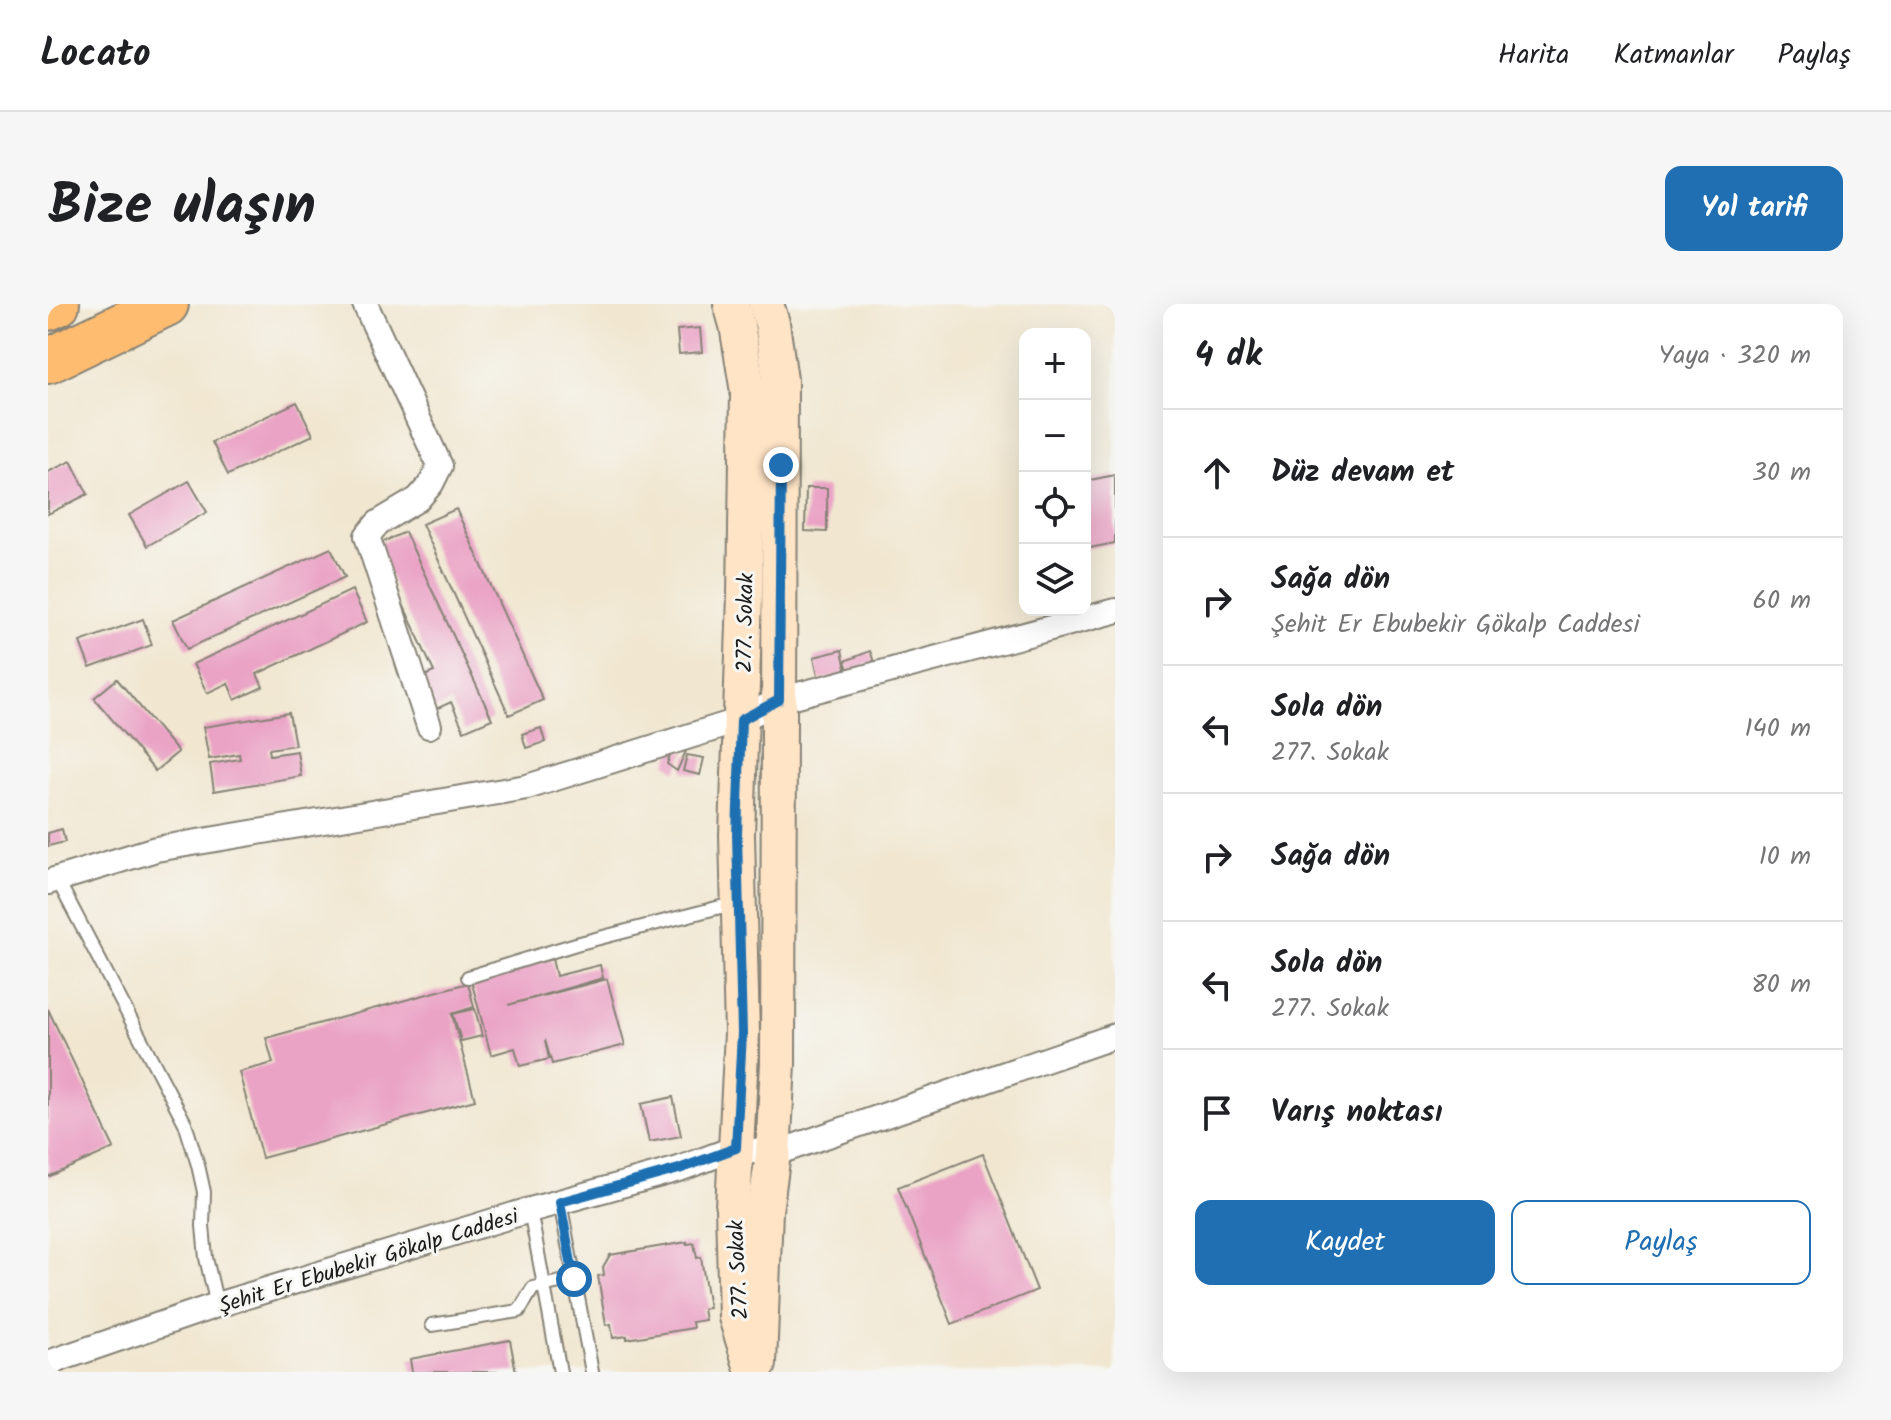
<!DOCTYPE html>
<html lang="tr">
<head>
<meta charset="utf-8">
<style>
  :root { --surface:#fff; --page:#f6f6f6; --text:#202124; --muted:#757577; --line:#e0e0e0; --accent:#1f6fb2 }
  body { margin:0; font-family:Kalam,sans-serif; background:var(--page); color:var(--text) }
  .controls { position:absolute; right:24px; top:24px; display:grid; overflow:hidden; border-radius:16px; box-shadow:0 8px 32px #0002 }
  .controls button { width:72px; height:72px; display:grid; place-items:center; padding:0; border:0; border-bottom:2px solid var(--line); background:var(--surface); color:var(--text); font:40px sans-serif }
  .stop { position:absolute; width:24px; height:24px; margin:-18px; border:6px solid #1f6fb2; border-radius:50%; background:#fff }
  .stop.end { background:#1f6fb2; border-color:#fff; box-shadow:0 2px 8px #0008 }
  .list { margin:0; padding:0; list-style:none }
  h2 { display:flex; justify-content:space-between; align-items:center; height:104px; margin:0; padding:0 32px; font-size:34px }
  h2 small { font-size:26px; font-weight:400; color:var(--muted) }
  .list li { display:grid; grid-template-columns:52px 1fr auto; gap:24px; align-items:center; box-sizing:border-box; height:128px; padding:0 32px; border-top:2px solid var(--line) }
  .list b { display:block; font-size:30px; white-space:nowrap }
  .list p { margin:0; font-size:26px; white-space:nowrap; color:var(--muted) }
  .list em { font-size:26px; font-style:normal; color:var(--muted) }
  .actions { display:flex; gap:16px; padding:24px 32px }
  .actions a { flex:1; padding:18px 0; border:2px solid var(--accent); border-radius:16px; text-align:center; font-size:28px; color:var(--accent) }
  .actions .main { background:var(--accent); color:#fff }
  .icon { flex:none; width:44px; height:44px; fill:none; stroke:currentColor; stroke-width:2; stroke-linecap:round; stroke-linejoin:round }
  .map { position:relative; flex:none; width:1067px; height:1068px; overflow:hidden; border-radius:16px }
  header { display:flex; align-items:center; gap:48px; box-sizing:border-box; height:112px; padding:0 40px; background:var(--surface); border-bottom:2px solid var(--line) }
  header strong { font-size:38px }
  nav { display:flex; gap:44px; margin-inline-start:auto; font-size:28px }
  .intro { display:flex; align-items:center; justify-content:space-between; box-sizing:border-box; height:192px; padding:0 48px }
  h1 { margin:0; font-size:56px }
  .button { padding:20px 36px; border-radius:16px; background:var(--accent); color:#fff; font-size:28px; font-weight:700 }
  main { display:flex; gap:48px; padding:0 48px }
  aside { flex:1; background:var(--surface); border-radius:16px; box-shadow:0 8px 32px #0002 }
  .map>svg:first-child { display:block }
</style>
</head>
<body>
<header>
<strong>Locato</strong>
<nav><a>Harita</a><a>Katmanlar</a><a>Paylaş</a></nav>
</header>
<div class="intro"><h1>Bize ulaşın</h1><a class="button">Yol tarifi</a></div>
<main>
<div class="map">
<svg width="1067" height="1068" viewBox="0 0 1067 1068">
  <rect width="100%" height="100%" fill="#f6f6f2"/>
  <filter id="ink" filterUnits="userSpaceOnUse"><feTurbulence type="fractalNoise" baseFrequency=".0125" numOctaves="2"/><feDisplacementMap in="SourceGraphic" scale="16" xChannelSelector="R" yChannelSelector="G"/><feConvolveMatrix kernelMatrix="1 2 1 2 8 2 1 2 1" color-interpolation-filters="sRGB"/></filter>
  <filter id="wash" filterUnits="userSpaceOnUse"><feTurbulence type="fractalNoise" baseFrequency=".006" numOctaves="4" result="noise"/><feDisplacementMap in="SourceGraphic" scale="32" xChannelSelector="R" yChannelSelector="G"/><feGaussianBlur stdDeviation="1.8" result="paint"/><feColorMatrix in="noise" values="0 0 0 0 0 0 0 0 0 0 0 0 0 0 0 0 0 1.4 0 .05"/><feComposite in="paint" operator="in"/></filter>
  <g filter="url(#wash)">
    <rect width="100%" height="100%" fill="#f1e7d1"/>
    <g id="blocks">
      <g fill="#eaa2c5">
        <polygon points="652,24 654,48 631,50 629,26"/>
        <polygon points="249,98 265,131 180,171 164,138"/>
        <polygon points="23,157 40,190 0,210 0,168"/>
        <polygon points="1067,171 1067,239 1037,245 1037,177"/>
        <polygon points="141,177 159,208 99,242 81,211"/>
        <polygon points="758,184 779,184 779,228 757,227"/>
        <polygon points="408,205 495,396 461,411 374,220"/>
        <polygon points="357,228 444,415 416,427 403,398 386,406 372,374 386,368 328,241"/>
        <polygon points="283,244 297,273 139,345 125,316"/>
        <polygon points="304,286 319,318 209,370 215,383 187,396 180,379 159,389 145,360"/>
        <polygon points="95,315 104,341 42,364 32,338"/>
        <polygon points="794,346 799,370 771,376 766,353"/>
        <polygon points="822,347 826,358 801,368 797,357"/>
        <polygon points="69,375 130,448 107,467 46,394"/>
        <polygon points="241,409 247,441 221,445 222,451 249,447 253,472 166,487 162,460 192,455 191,450 161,455 155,423"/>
        <polygon points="493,424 497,438 478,444 474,430"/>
        <polygon points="624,447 638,447 629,467 619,460"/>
        <polygon points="639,451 656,454 652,471 635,467"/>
        <polygon points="14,525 17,538 0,542 0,529"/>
        <polygon points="504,655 508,672 552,661 555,674 460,701 559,675 577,741 504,760 497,736 501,755 472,762 467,744 443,751 423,676"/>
        <polygon points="420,679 426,703 404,710 427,796 214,854 191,768 225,759 218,734"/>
        <polygon points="0,705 66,844 0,873"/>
        <polygon points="427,705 434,732 413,737 405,710"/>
        <polygon points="625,793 633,832 601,838 593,800"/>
        <polygon points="935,850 989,986 904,1020 850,883"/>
        <polygon points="639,938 639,940 646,939 649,954 653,953 661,1004 655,1005 657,1016 644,1018 645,1024 579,1035 579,1032 565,1034 563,1020 558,1021 550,972 556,971 555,963 562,951"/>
        <polygon points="462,1036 468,1068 364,1068 362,1055"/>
      </g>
    </g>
  </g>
  <g filter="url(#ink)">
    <use href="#blocks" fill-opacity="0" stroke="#868276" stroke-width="2"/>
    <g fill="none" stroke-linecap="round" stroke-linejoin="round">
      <defs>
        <g id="lane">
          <polyline points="9,575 137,819 150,861 156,888 155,922 158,954 169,1001"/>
          <polyline points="420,673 528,640 688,599"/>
          <polyline points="512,898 544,1068"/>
          <polyline points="482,906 512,1068"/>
          <polyline points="384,1021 471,1007 485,984 526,975"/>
        </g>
        <g id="street">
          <polyline points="317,0 392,162 383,180 370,195 330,219 319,232 381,422"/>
          <polyline points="0,578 108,545 479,483 693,416 731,396 1067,307"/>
          <polyline points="0,1059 169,1001 482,906 631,865 688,844 725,850 1067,732"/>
        </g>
        <g id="secondary">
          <polyline points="683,0 689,21 700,88 697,291 689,531 694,729 685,903 688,1013 705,1068"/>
          <polyline points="711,1060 717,907 725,850 730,760 732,76 724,19 718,0"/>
        </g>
        <g id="highway">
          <polyline points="0,4 9,0"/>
          <polyline points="0,57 118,0"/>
        </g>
      </defs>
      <use href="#lane" stroke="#868276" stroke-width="16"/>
      <use href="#street" stroke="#868276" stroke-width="28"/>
      <use href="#secondary" stroke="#868276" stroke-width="38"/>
      <use href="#highway" stroke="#868276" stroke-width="48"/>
      <use href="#lane" stroke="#fff" stroke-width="12"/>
      <use href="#street" stroke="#fff" stroke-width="24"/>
      <use href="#secondary" stroke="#ffe4c6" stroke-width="34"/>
      <use href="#highway" stroke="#febc70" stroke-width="44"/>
    </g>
  </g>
  <g fill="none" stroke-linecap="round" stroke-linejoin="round" filter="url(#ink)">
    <polyline stroke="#1f6fb2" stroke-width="10" points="526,975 512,898 631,865 688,844 694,729 689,531 693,416 731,396 733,161"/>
  </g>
  <g text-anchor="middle" stroke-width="6" stroke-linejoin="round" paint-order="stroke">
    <g font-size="22" fill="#1c1c1c" stroke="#f6f6f2">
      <text transform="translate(696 319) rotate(-89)" y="8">277. Sokak</text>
      <text transform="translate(320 956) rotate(-17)" y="8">Şehit Er Ebubekir Gökalp Caddesi</text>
      <text transform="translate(689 966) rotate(-93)" y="8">277. Sokak</text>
    </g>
  </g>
</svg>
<div class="controls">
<button>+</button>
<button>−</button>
<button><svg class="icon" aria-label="locate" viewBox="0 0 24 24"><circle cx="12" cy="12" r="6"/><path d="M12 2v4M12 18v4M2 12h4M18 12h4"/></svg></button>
<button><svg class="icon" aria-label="layers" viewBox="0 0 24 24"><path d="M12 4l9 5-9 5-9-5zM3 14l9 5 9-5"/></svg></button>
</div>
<div class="stop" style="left:526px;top:975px"></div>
<div class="stop end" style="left:733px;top:161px"></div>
</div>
<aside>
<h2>4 dk<small>Yaya · 320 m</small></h2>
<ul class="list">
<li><svg class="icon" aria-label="ahead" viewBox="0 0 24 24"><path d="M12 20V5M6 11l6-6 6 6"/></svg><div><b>Düz devam et</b></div><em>30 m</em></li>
<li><svg class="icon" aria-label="right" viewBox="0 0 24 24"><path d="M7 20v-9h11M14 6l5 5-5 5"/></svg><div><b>Sağa dön</b><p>Şehit Er Ebubekir Gökalp Caddesi</p></div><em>60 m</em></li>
<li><svg class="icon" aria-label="left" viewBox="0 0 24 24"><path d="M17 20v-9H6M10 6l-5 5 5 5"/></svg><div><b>Sola dön</b><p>277. Sokak</p></div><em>140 m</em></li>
<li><svg class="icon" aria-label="right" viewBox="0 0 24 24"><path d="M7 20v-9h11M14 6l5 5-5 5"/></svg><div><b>Sağa dön</b></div><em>10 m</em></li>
<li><svg class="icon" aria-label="left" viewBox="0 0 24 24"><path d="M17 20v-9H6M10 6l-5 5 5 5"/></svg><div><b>Sola dön</b><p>277. Sokak</p></div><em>80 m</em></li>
<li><svg class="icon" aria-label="arrive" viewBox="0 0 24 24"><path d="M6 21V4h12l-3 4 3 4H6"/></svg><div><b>Varış noktası</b></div></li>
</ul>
<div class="actions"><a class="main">Kaydet</a><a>Paylaş</a></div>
</aside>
</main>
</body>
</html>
